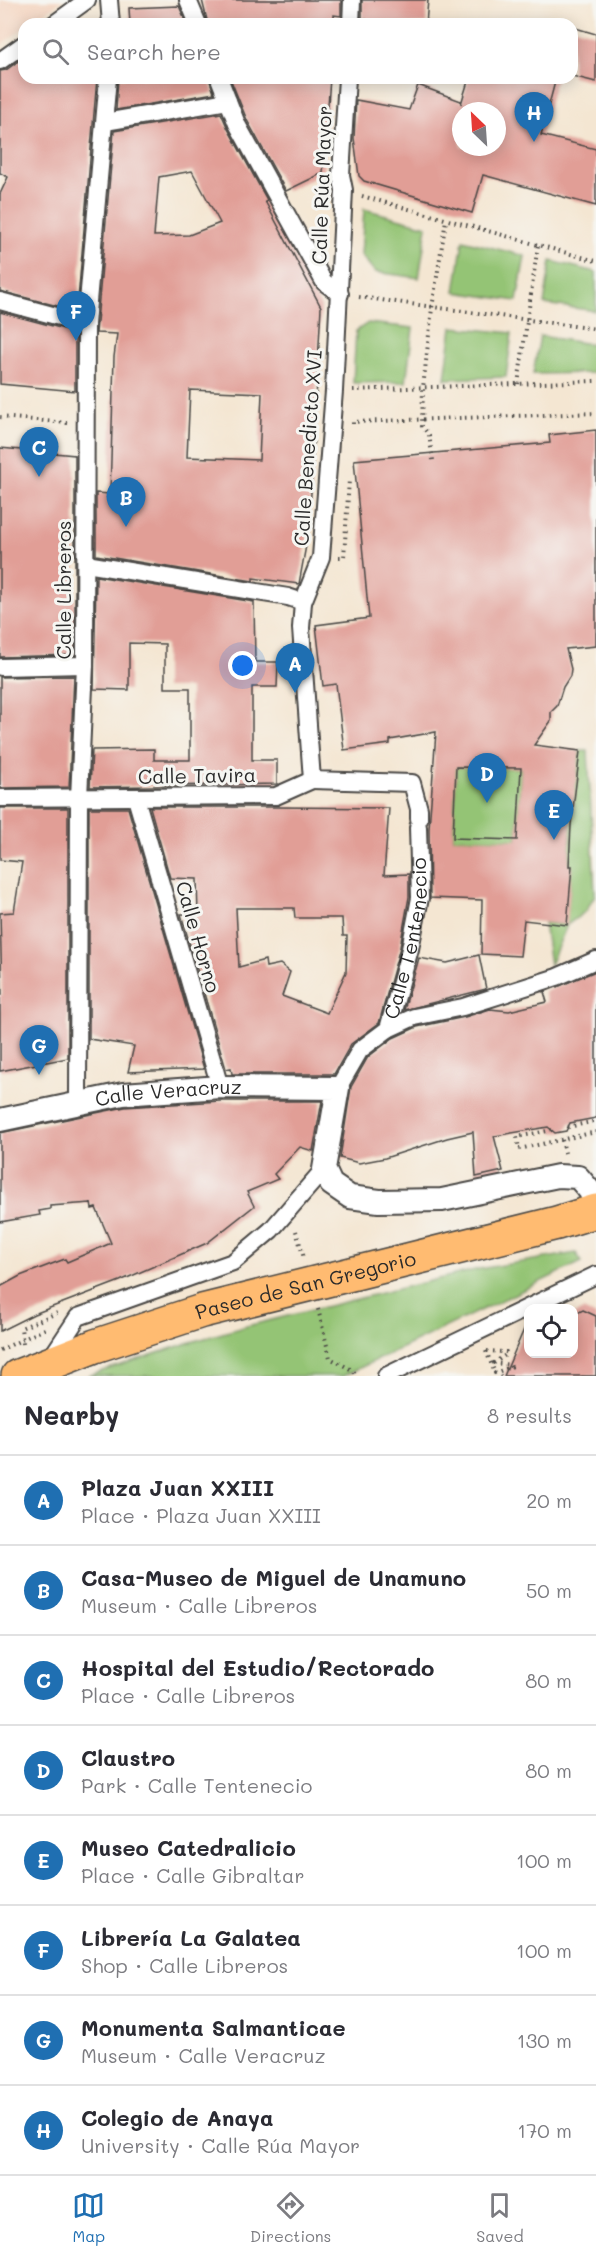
<!DOCTYPE html>
<html lang="en">
<head>
<meta charset="utf-8">
<style>
  :root { --surface:#fff; --page:#f7f7f7; --text:#2b2b33; --muted:#7c7c81; --line:#e1e1e2; --accent:#1f6fb2 }
  body { margin:0; font-family:Mali,sans-serif; background:var(--page); color:var(--text) }
  .controls { position:absolute; right:18px; bottom:18px; display:grid; overflow:hidden; border-radius:12px; box-shadow:0 3px 15px #0003 }
  .controls button { width:54px; height:54px; display:grid; place-items:center; padding:0; border:0; border-bottom:2px solid var(--line); background:var(--surface); color:var(--text); font:30px sans-serif }
  .compass { position:absolute; left:452px; top:102px; width:54px; height:54px; border-radius:50%; background:var(--surface); box-shadow:0 3px 15px #0003; rotate:335deg }
  .you { position:absolute; left:243px; top:666px; width:21px; height:21px; margin:-15px; border:4px solid #fff; border-radius:50%; background:#1a73e8; box-shadow:0 0 0 9px #1a73e833 }
  .badge { display:grid; place-items:center; width:39px; height:39px; border-radius:50%; background:var(--accent); color:#fff; font-size:20px; font-weight:700 }
  .pin { position:absolute; translate:-50% -50px; filter:drop-shadow(0 2px 3px #0008) }
  .pin::after { content:''; position:absolute; top:32px; width:21px; height:18px; background:inherit; clip-path:polygon(0 0,100% 0,50% 100%) }
  .list { margin:0; padding:0; list-style:none }
  h2 { display:flex; justify-content:space-between; align-items:center; height:78px; margin:0; padding:0 24px; font-size:26px }
  h2 small { font-size:20px; font-weight:400; color:var(--muted) }
  .list li { display:grid; grid-template-columns:39px 1fr auto; gap:18px; align-items:center; box-sizing:border-box; height:90px; padding:0 24px; border-top:2px solid var(--line) }
  .list b { display:block; font-size:22px; white-space:nowrap }
  .list p { margin:0; font-size:20px; white-space:nowrap; color:var(--muted) }
  .list em { font-size:20px; font-style:normal; color:var(--muted) }
  .icon { flex:none; width:33px; height:33px; fill:none; stroke:currentColor; stroke-width:2; stroke-linecap:round; stroke-linejoin:round }
  .map { position:relative; flex:none; width:596px; height:1376px; overflow:hidden }
  .search { position:absolute; background:var(--surface); box-shadow:0 3px 15px #0003; left:18px; right:18px; top:18px; height:66px; display:flex; align-items:center; gap:15px; box-sizing:border-box; padding:0 21px; border-radius:18px; color:var(--muted); font-size:22px }
  .sheet { height:798px; background:var(--surface) }
  nav { display:flex; justify-content:space-around; align-items:center; box-sizing:border-box; height:84px; border-top:2px solid var(--line); background:var(--surface); font-size:16px; color:var(--muted) }
  nav a { display:grid; justify-items:center; gap:3px }
  nav .on { color:var(--accent) }
  .map>svg:first-child { display:block }
</style>
</head>
<body>
<div class="map">
<svg width="596" height="1376" viewBox="0 0 596 1376">
  <rect width="100%" height="100%" fill="#f6f6f2"/>
  <filter id="ink" filterUnits="userSpaceOnUse"><feTurbulence type="fractalNoise" baseFrequency=".0167" numOctaves="2"/><feDisplacementMap in="SourceGraphic" scale="12" xChannelSelector="R" yChannelSelector="G"/><feConvolveMatrix kernelMatrix="1 2 1 2 8 2 1 2 1" color-interpolation-filters="sRGB"/></filter>
  <filter id="wash" filterUnits="userSpaceOnUse"><feTurbulence type="fractalNoise" baseFrequency=".008" numOctaves="4" result="noise"/><feDisplacementMap in="SourceGraphic" scale="24" xChannelSelector="R" yChannelSelector="G"/><feGaussianBlur stdDeviation="1.35" result="paint"/><feColorMatrix in="noise" values="0 0 0 0 0 0 0 0 0 0 0 0 0 0 0 0 0 1.4 0 .05"/><feComposite in="paint" operator="in"/></filter>
  <g filter="url(#wash)">
    <rect width="100%" height="100%" fill="#f4e6d2"/>
    <polygon fill="#f4d4bf" points="0,0 62,0 30,24 24,24 24,28 0,45"/>
    <g fill="#94c474" stroke="#607850" stroke-width="1.5">
      <polygon points="364,209 427,226 419,278 375,272 361,255"/>
      <polygon points="463,240 525,256 517,301 455,292"/>
      <polygon points="551,261 596,272 596,311 544,304"/>
      <polygon points="368,323 413,328 406,382 353,383 356,331"/>
      <polygon points="452,327 512,333 506,377 445,379"/>
      <polygon points="540,336 596,345 596,373 533,374"/>
      <polygon points="580,751 588,751 595,895 586,911 567,925 550,965 544,923 566,925 572,866 569,866 571,825"/>
      <polygon points="456,767 521,768 517,840 453,838"/>
      <polygon points="576,1253 582,1262 343,1376 87,1376 191,1342 247,1326 479,1269"/>
    </g>
    <g id="blocks">
      <g fill="#e19e96" fill-rule="evenodd">
        <polygon points="202,0 341,0 341,16 334,15 334,24 208,24"/>
        <polygon points="362,0 428,0 426,24 400,24 362,19"/>
        <polygon points="179,6 187,24 130,24 129,8"/>
        <polygon points="572,27 596,34 596,82 572,76"/>
        <polygon points="24,57 24,78 97,78 77,311 0,291 0,194 8,177 0,173 0,71 6,70"/>
        <polygon points="118,78 209,78 214,93 116,110"/>
        <polygon points="230,78 330,78 323,173 286,191 247,120"/>
        <path d="M469,78H556L541,135L596,149V206L483,175L472,213L364,181L359,176L354,138L356,100L409,110L418,85L461,101V104ZM461,111H497V147H461Z"/>
        <path d="M221,113L228,129L267,200L265,201L321,307L309,529L299,584L253,578V581L96,555V493L110,494L114,357L117,334L96,333L114,131ZM192,171L220,223L189,235L154,236L159,177ZM190,390L262,393L259,460L187,457Z"/>
        <polygon points="0,312 75,332 75,391 0,384"/>
        <path d="M596,430V646L566,649L571,669L570,676L563,687L557,706L551,712V721L534,745L580,751L571,825L569,866H572L567,925L524,920L520,956L481,954L482,900L430,898L429,829L436,732L390,740V744L344,750L336,684L323,686L316,625L369,618L354,460L550,443L549,435ZM456,767L521,768L517,840L453,838Z"/>
        <polygon points="0,448 75,455 75,655 0,657"/>
        <polygon points="96,576 254,602 255,662 278,662 277,687 252,687 252,760 277,760 277,784 90,787 92,750 154,749 154,760 190,760 190,688 165,688 165,644 129,643 129,690 94,689"/>
        <polygon points="74,676 69,787 0,788 0,677"/>
        <path d="M276,807L389,808L384,875L409,874V897L400,947L379,1023L351,1044L334,1074H232L231,1068L226,1069L181,914H198L197,879L170,878L150,807ZM236,908H294L295,918H342L343,936H347L346,972L327,1013L282,996L290,972L280,964L266,967L265,960L239,967Z"/>
        <polygon points="0,808 68,808 68,1058 0,1071 0,995 2,995 0,913 14,912 22,862 0,860"/>
        <polygon points="89,808 128,808 204,1069 128,1072 134,1046 89,1039"/>
        <polygon points="479,955 486,989 404,1010 419,958 447,963"/>
        <polygon points="596,971 596,1118 570,1123 566,1131 555,1133 548,1127 494,1136 503,1171 476,1177 473,1132 447,1138 385,1158 359,1163 340,1158 351,1087 368,1057 393,1038 417,1027 465,1017 490,1009 509,1011 547,1002 544,992"/>
        <polygon points="220,1101 322,1101 313,1151 300,1147 274,1174 278,1179 247,1192 254,1206 207,1243 120,1281 34,1314 0,1331 0,1287 20,1276 65,1259 67,1262 111,1243 96,1208 92,1209 91,1203 50,1206 50,1209 39,1211 40,1215 0,1222 0,1133 125,1107"/>
        <polygon points="583,1310 596,1316 596,1376 504,1376 528,1320 528,1353 573,1353 573,1315"/>
      </g>
    </g>
  </g>
  <g filter="url(#ink)">
    <use href="#blocks" fill-opacity="0" stroke="#494744" stroke-width="1.5"/>
    <g fill="none" stroke-linecap="round" stroke-linejoin="round">
      <defs>
        <g id="pedestrian">
          <polyline points="109,0 111,24"/>
          <polyline points="188,0 198,24"/>
          <polyline points="54,24 87,0"/>
          <polyline points="351,24 352,0"/>
          <polyline points="0,61 24,44"/>
          <polyline points="219,78 237,124 324,282 340,294"/>
          <polyline points="347,78 341,175 344,190 334,391 321,557 303,602 301,628 312,780 412,783 419,809 419,819"/>
          <polyline points="105,122 228,101"/>
          <polyline points="0,301 86,324"/>
          <polyline points="86,564 288,597 303,602"/>
          <polyline points="1,667 85,665"/>
          <polyline points="0,798 276,796 312,780"/>
          <polyline points="136,798 220,1087"/>
          <polyline points="388,1029 414,1017 463,1007 557,977 596,960"/>
          <path id="s1" d="M338,1088L360,1050L388,1029L410,949L420,898L418,827"/>
          <polyline points="78,1103 79,798 85,665 86,324 108,78"/>
          <polyline points="49,1361 78,1317 233,1262 271,1230 324,1169"/>
          <polyline points="386,1376 596,1275"/>
        </g>
        <g id="minor">
          <path id="s2" d="M0,1120L123,1094L220,1087L338,1088L324,1169L331,1184L350,1197L379,1201L442,1200L558,1176L578,1177L590,1191L596,1208"/>
        </g>
        <g id="primary">
          <path id="s3" d="M18,1376L95,1346L202,1311L557,1223L596,1211"/>
        </g>
      </defs>
      <use href="#pedestrian" stroke="#494744" stroke-width="20"/>
      <use href="#minor" stroke="#494744" stroke-width="26"/>
      <use href="#primary" stroke="#494744" stroke-width="36"/>
      <g stroke="#494744" stroke-width="4" stroke-dasharray="1.5 4.5" stroke-linecap="butt">
        <polyline points="362,196 596,261"/>
        <polyline points="359,297 596,329"/>
        <polyline points="518,384 538,245"/>
        <polyline points="353,390 596,381"/>
        <polyline points="0,417 67,423"/>
        <polyline points="353,424 353,422 596,413"/>
        <polyline points="433,460 429,435 422,426 423,388 432,308 446,220"/>
        <polyline points="339,557 344,557 349,480"/>
        <polyline points="568,1127 596,1121"/>
        <polyline points="552,1130 517,1137 519,1149 596,1132"/>
        <polyline points="562,1140 565,1153"/>
        <polyline points="296,1231 304,1258"/>
        <polyline points="318,1309 330,1358 352,1370 358,1376"/>
        <polyline points="23,1344 21,1328 57,1313"/>
        <polyline points="0,1350 47,1328"/>
        <polyline points="486,1351 495,1373"/>
        <polyline points="487,1351 506,1352 507,1354 494,1363 510,1365 511,1367 495,1373 501,1376"/>
      </g>
      <use href="#pedestrian" stroke="#fff" stroke-width="16"/>
      <use href="#minor" stroke="#fff" stroke-width="22"/>
      <use href="#primary" stroke="#ffbb71" stroke-width="33"/>
    </g>
  </g>
  <g text-anchor="middle" stroke-width="6" stroke-linejoin="round" paint-order="stroke">
    <g font-size="20" fill="#2b2b2b" stroke="#f6f6f2">
      <text transform="translate(322 185) rotate(-88)" y="7">Calle Rúa Mayor</text>
      <text transform="translate(308 448) rotate(-86)" y="7">Calle Benedicto XVI</text>
      <text transform="translate(64 590) rotate(-90)" y="7">Calle Libreros</text>
      <text transform="translate(197 776) rotate(-1)" y="7">Calle Tavira</text>
      <text transform="translate(198 937) rotate(74)" y="7">Calle Horno</text>
      <text dy="7" stroke="none"><textPath href="#s1" startOffset="172">Calle Tentenecio</textPath></text>
      <text dy="7" stroke="none"><textPath href="#s2" startOffset="171">Calle Veracruz</textPath></text>
      <text dy="7" stroke="none"><textPath href="#s3" startOffset="302">Paseo de San Gregorio</textPath></text>
    </g>
  </g>
</svg>
<div class="controls">
<button><svg class="icon" aria-label="locate" viewBox="0 0 24 24"><circle cx="12" cy="12" r="6"/><path d="M12 2v4M12 18v4M2 12h4M18 12h4"/></svg></button>
</div>
<svg class="compass" viewBox="-18 -18 36 36"><path d="M0-13l5 13h-10z" fill="#e53935"/><path d="M0 13l5-13h-10z" fill="#7c7c81"/></svg>
<div class="you"></div>
<div class="pin badge" style="left:295px;top:693px">A</div>
<div class="pin badge" style="left:126px;top:527px">B</div>
<div class="pin badge" style="left:39px;top:477px">C</div>
<div class="pin badge" style="left:487px;top:803px">D</div>
<div class="pin badge" style="left:554px;top:840px">E</div>
<div class="pin badge" style="left:76px;top:341px">F</div>
<div class="pin badge" style="left:39px;top:1075px">G</div>
<div class="pin badge" style="left:534px;top:142px">H</div>
<div class="search"><svg class="icon" aria-label="search" viewBox="0 0 24 24"><circle cx="10" cy="10" r="6"/><path d="M15 15l6 6"/></svg>Search here</div>
</div>
<section class="sheet">
<h2>Nearby<small>8 results</small></h2>
<ul class="list">
<li><span class="badge">A</span><div><b>Plaza Juan XXIII</b><p>Place · Plaza Juan XXIII</p></div><em>20 m</em></li>
<li><span class="badge">B</span><div><b>Casa-Museo de Miguel de Unamuno</b><p>Museum · Calle Libreros</p></div><em>50 m</em></li>
<li><span class="badge">C</span><div><b>Hospital del Estudio/Rectorado</b><p>Place · Calle Libreros</p></div><em>80 m</em></li>
<li><span class="badge">D</span><div><b>Claustro</b><p>Park · Calle Tentenecio</p></div><em>80 m</em></li>
<li><span class="badge">E</span><div><b>Museo Catedralicio</b><p>Place · Calle Gibraltar</p></div><em>100 m</em></li>
<li><span class="badge">F</span><div><b>Librería La Galatea</b><p>Shop · Calle Libreros</p></div><em>100 m</em></li>
<li><span class="badge">G</span><div><b>Monumenta Salmanticae</b><p>Museum · Calle Veracruz</p></div><em>130 m</em></li>
<li><span class="badge">H</span><div><b>Colegio de Anaya</b><p>University · Calle Rúa Mayor</p></div><em>170 m</em></li>
</ul>
</section>
<nav>
<a class="on"><svg class="icon" aria-label="map" viewBox="0 0 24 24"><path d="M3 6l6-2 6 2 6-2v14l-6 2-6-2-6 2zM9 4v14M15 6v14"/></svg>Map</a>
<a><svg class="icon" aria-label="directions" viewBox="0 0 24 24"><path d="M12 3l9 9-9 9-9-9zM9 14v-3h6M13 9l2 2-2 2"/></svg>Directions</a>
<a><svg class="icon" aria-label="saved" viewBox="0 0 24 24"><path d="M7 4h10v16l-5-4-5 4z"/></svg>Saved</a>
</nav>
</body>
</html>
